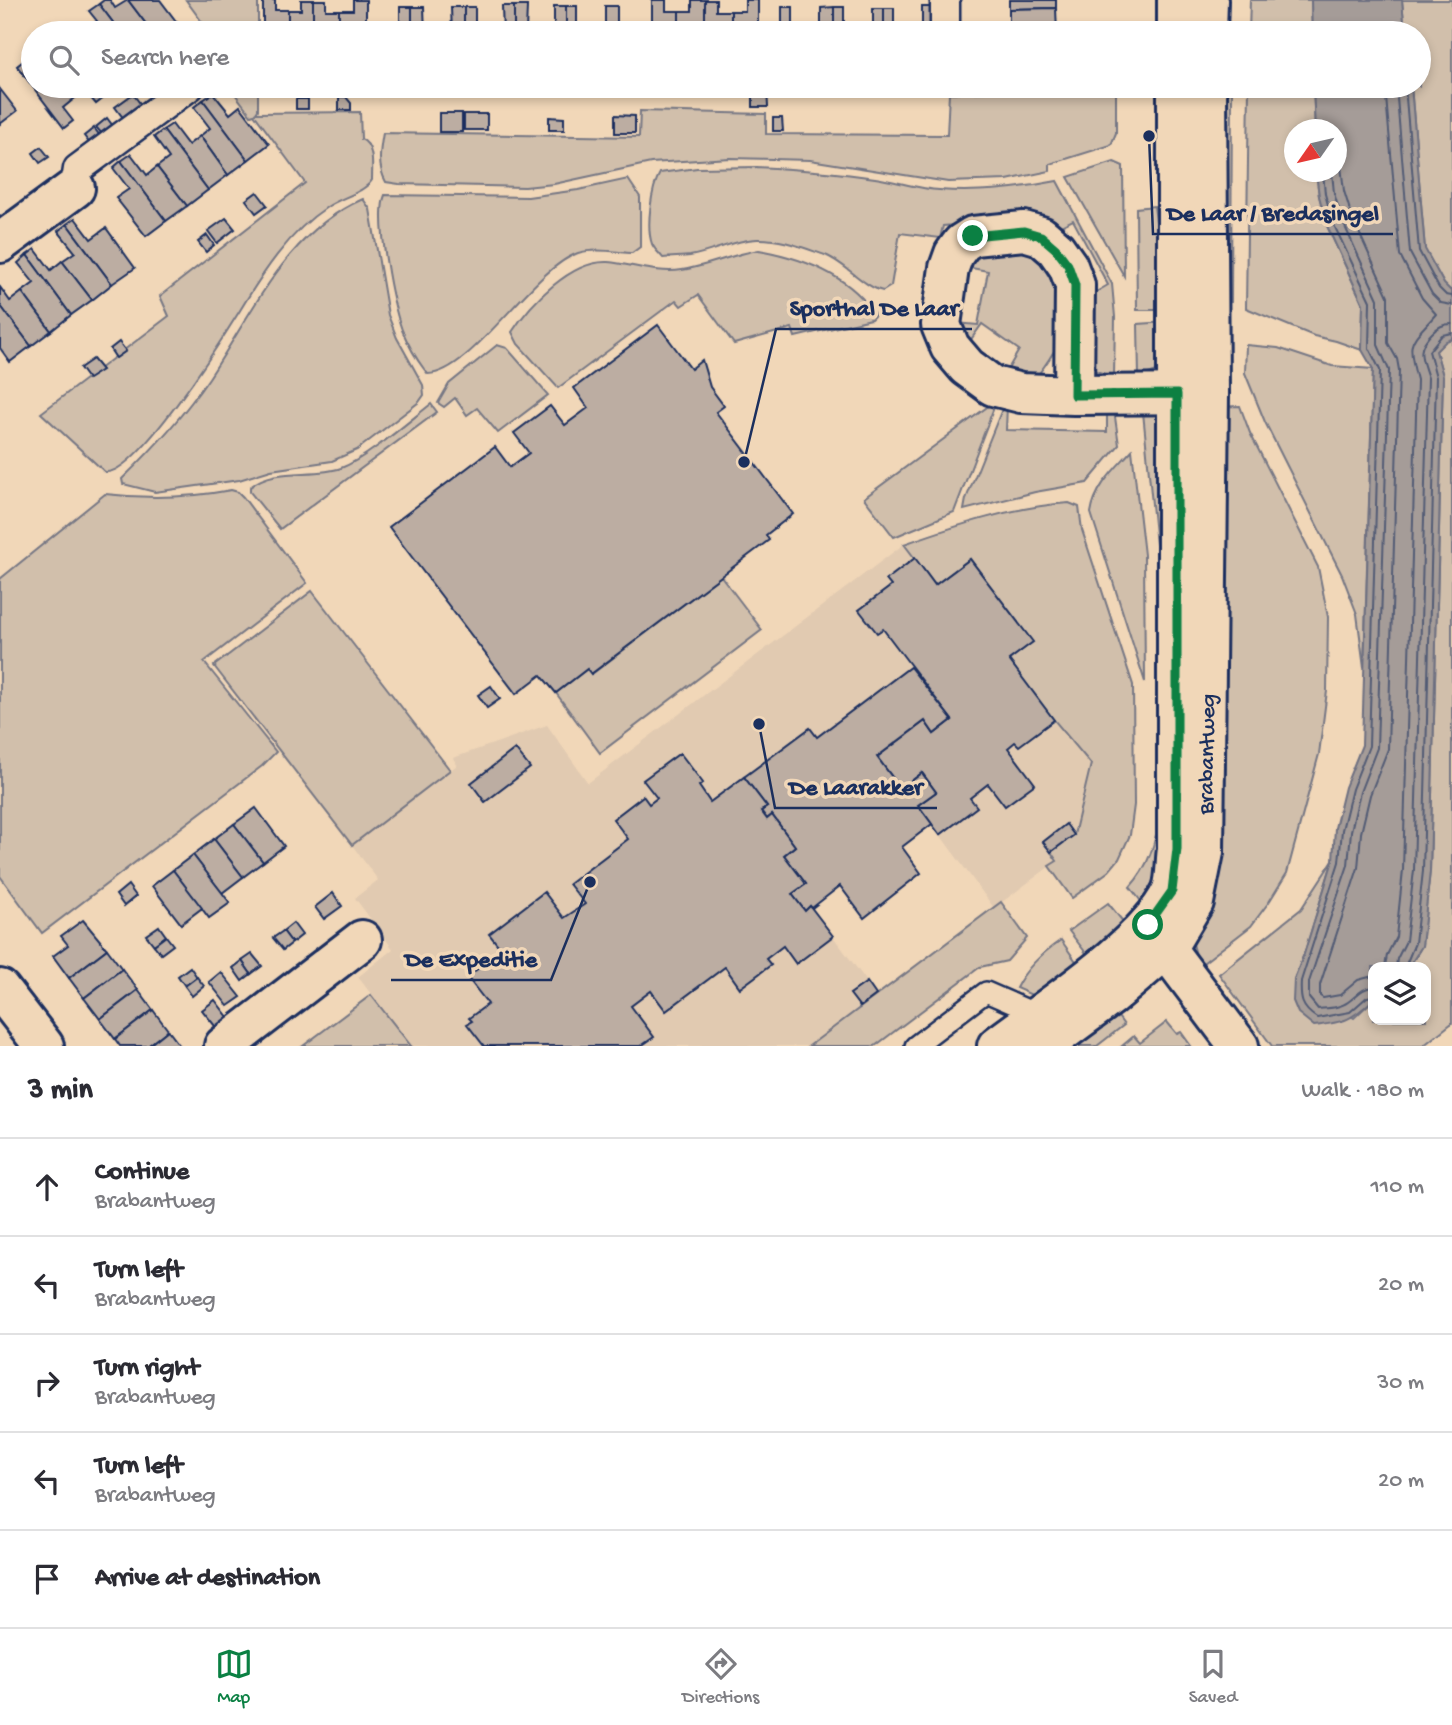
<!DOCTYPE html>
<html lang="en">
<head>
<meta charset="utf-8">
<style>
  :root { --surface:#fff; --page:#f2f2f3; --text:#2b2b33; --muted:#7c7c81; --line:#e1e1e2; --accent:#0b8043 }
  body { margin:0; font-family:"Gochi Hand",sans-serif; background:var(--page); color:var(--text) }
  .controls { position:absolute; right:21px; bottom:21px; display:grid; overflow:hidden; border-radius:14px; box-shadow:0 4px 10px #0003 }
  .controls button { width:63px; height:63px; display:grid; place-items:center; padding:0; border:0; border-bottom:2px solid var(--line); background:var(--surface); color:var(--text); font:35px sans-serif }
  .compass { position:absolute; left:1284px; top:119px; width:63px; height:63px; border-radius:50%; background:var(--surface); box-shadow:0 4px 10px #0003; rotate:236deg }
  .stop { position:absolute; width:21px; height:21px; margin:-16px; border:5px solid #0b8043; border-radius:50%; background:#fff }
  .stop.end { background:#0b8043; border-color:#fff; box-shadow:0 2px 7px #0008 }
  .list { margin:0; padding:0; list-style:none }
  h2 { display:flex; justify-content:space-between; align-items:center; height:91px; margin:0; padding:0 28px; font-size:30px }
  h2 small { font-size:23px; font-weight:400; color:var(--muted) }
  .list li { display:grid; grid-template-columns:46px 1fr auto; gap:21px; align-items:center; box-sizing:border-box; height:98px; padding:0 28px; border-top:2px solid var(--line) }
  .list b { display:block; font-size:26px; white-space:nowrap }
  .list p { margin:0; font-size:23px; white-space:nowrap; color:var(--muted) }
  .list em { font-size:23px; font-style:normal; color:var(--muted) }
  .icon { flex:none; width:38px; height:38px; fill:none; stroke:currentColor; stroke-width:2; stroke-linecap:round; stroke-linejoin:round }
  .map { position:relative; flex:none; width:1452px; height:1046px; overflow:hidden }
  .search { position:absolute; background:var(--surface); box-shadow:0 4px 10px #0003; left:21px; right:21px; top:21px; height:77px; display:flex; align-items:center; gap:18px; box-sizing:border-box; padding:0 24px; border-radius:38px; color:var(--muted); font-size:26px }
  .sheet { height:581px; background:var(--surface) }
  nav { display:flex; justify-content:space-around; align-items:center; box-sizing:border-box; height:98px; border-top:2px solid var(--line); background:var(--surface); font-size:19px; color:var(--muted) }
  nav a { display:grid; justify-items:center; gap:4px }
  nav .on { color:var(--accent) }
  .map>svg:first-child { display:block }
</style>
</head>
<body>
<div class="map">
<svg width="1452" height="1046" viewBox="0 0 1452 1046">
  <rect width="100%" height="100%" fill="#f1d7b8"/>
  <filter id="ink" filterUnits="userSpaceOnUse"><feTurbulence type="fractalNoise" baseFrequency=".0143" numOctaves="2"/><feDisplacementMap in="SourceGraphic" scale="14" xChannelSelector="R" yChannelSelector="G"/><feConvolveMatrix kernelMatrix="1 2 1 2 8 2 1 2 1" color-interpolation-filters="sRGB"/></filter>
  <g filter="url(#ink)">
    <polygon fill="#e1cab1" points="904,544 935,585 970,559 1033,642 1009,660 1054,720 1091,765 1074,835 1051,852 1057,861 994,908 918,805 952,720 910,667 817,737 809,728 744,777 804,910 810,906 877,995 809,1046 411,1046 358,977 393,949 355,898 378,880 352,845 457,765 453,758 547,725 588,783"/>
    <g fill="#d1bfab" stroke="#767784" stroke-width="2">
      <polygon points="186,0 258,0 258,33 210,33"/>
      <polygon points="1250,0 1311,0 1312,33 1249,33"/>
      <polygon points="1402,0 1452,0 1452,292 1444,284 1425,250 1411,86 1419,86 1419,33 1405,33"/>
      <path d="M229,86H258V110L256,113L360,112L361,139C375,145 372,167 372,180C365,192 340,198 327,207C289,232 262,274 239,312C221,341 136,476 105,472L41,413L169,316L160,296L305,183L254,114L251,115Z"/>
      <path d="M1106,86H1116V133L1111,145L1050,164V171L1007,180L948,182L810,160L730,158L651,163L554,184L525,187L399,184L386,182C377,166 380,150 383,133L639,137L640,111L766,114V134L947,135L949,93L1106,89Z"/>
      <polygon points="1214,86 1232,86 1231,302 1214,303"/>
      <polygon points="1249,86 1313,86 1315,129 1294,130 1294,172 1316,172 1319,196 1327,226 1363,304 1362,350 1336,341 1314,336 1246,308"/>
      <polygon points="1114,162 1123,166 1124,276 1068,177"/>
      <path d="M757,167C797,169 836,172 875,178C895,181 921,189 939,190C980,193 1017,189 1057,181L1112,284L1115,317L1114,377L1093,370L1091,295L1108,285L1073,220L1055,229L1026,219L943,226L940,238L900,233L891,286L883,291C863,287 846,263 825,255C804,248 780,238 757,239C733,240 713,252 690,256C681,257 672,257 663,258C659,253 655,250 652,244C646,227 651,188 660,173L697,168Z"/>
      <path d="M628,179L640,197V247L632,253C615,252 595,248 578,253C532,269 471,374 428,374L424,369C415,357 408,344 402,330C393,305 375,219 385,195L528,197L578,190Z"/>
      <path d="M363,199L370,209L388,315L397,338L423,385L424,395L419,402L357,450L332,461L271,470L239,480L155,492L123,484L122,479C154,448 184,415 209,378C253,313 286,232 363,199Z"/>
      <polygon points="1154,206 1167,310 1137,310 1136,208"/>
      <path d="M759,250C802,258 851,276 875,315L871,319L795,337L792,328L734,344L698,295L681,306L676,300L558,388L518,344L512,332C530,304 571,260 608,262C632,264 657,274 682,270C708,266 733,254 759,250Z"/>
      <path d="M1008,251L1035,253C1067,305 1077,325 1037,376L1013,373L1008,369L1019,350L982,324L967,345L955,323L978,325L988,271L966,267L971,258Z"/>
      <polygon points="1167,322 1161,366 1157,371 1139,377 1138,324"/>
      <polygon points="1452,339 1452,1023 1423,1046 1272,1046 1219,974 1301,909 1333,860 1304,954 1294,979 1354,1018 1373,1000 1373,1020 1426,1020 1426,967 1409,967 1422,946 1430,871 1443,376 1436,351 1446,340"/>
      <polygon points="497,345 507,348 548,395 498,433 477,408 467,415 455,398 444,407 438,403 449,384"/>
      <polygon points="1246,345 1278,348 1332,366 1373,369 1364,667 1357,614 1342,575 1265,422 1245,373"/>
      <polygon points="994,402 996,402 954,512 894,537 864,498"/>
      <path d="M431,404L437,412L280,529L250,492V487C275,466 313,478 341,468C367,458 408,422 431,404Z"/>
      <polygon points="1004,404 1007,405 1006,430 1107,432 1107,410 1114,410 1119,445 1087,483 1035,492 964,510 966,499"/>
      <polygon points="1240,406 1250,433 1318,567 1328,617 1327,691 1319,754 1287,873 1269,902 1251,926 1199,966 1193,944 1214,407"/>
      <path d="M1143,412L1153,413L1161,420L1169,840L1147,909L1130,887C1149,866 1156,843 1159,815L1156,545Z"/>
      <path d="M1132,450L1144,555L1145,682L1091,513C1095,486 1115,469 1132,450Z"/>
      <path d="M231,490L238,492L243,497L307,583L204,662L276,752L262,766L42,933L0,876V579L105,494C148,499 189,498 231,490Z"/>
      <path d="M1069,503L1079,507L1082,530L1133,685L1134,805L1130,835L1119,859L1109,871L1072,898L1049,866L1057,861L1051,852L1074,835L1091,764L1054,720L1009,660L1032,642L970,559L935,585L904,544C958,525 1012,507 1069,503Z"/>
      <polygon points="721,576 762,630 600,753 556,693 587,669 592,674"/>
      <polygon points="312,591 450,770 352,845 214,666"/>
      <polygon points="1001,902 1027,938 1007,961 980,967 875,1046 809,1046"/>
      <polygon points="1108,903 1129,929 1093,962 1069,931"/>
      <path d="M1061,940L1082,970L1034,996L1016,988C1026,968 1042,953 1061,940Z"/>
      <polygon points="371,995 411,1046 303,1046"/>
      <polygon points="1111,1007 1124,1025 1097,1046 1061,1046"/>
      <polygon points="1167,1022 1177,1034 1181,1032 1191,1046 1122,1046 1134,1036 1140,1043"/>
    </g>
    <g fill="#a59c98" stroke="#6e7081" stroke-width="2">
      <polygon points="1311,0 1402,0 1405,33 1312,33"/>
      <path d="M1313,86H1411L1425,249L1444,284L1452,292V339L1446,341L1436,351L1443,376L1430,871L1422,946L1409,967H1373V1000C1350,1021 1345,1022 1314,1026L1298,1013L1293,1001L1294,979L1304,954L1333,860L1335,828L1345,787L1362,745L1373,369L1362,350L1363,304L1327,226L1319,196L1316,172H1336V130L1315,129Z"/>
    </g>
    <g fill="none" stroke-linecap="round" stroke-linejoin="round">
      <g stroke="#525b75" stroke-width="2">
        <path d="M1385,86L1400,255L1422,298L1436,314C1410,344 1406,338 1417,380L1403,870L1396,937L1387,955L1385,967"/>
        <polyline points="1396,86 1410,253 1432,294 1441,303 1452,305"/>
        <polyline points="1405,86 1419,251 1439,288 1446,295 1452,296"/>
        <polyline points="1336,156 1341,166 1344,191 1352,217 1388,296 1388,343 1397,359 1399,370 1388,749 1370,795 1361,833 1358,868 1320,985 1320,996 1323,998 1340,995 1358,980 1373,976"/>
        <path d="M1323,172L1325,194L1333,223L1370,301L1369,348L1380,370L1369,746L1352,789L1342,830L1339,862L1301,981C1300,999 1301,1008 1317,1018L1350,1012L1367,997L1373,996"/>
        <path d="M1332,172L1334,193L1342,220L1378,299V345L1389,370L1377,748L1360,792L1351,831L1348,865L1309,982V998L1318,1009C1328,1008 1340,1008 1348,1002C1357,996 1361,988 1373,987"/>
        <path d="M1396,967L1397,959L1406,941L1414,870L1428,378C1422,358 1415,350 1432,333C1438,327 1443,324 1452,324"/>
        <polyline points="1405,967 1415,943 1423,871 1436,377 1429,351 1442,335 1452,333"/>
      </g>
    </g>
    <g fill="#bcada2" stroke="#1b2f5e" stroke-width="2">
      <polygon points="104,0 110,0 115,8 128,0 153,33 121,33 99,4"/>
      <polygon points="128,0 160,0 185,33 171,33 168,29 163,33 153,33"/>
      <polygon points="263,0 275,0 275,10 288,10 288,33 263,33"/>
      <polygon points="301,0 313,0 313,33 288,33 288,10 301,10"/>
      <polygon points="313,0 326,0 326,10 339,10 339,33 313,33"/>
      <polygon points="353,0 366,0 366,33 339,33 339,10 353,10"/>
      <polygon points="652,0 666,0 666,11 679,11 679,33 652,33"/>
      <polygon points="692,0 705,0 705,33 679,33 679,11 692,11"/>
      <polygon points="705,0 716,0 716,11 731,11 731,33 705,33"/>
      <polygon points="745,0 758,0 758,33 731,33 731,11 745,11"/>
      <polygon points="1009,0 1056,0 1056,8 1009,9"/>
      <polygon points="99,4 121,33 89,33 86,29 97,21 89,11"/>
      <polygon points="502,6 514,6 514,33 489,33 503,33"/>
      <polygon points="514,6 527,6 526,32 541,33 514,33"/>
      <polygon points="554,6 566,6 566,33 541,33 554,32"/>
      <polygon points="566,6 577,6 577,33 591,33 566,33"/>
      <polygon points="605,6 617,6 617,33 591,33 605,33"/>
      <rect x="400" y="7" width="12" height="26"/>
      <polygon points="412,7 424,7 425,33 438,33 412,33"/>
      <polygon points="451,7 464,7 464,33 438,33 452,33"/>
      <polygon points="464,7 475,7 475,33 489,33 464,33"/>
      <rect x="782" y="7" width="11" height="26"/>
      <rect x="834" y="7" width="10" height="26"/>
      <polygon points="834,7 834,33 821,33 821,8"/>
      <rect x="922" y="7" width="14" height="26"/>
      <rect x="873" y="8" width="11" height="25"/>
      <rect x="884" y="8" width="10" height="25"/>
      <polygon points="1056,8 1057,33 982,33 982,22 1009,22 1009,9"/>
      <polygon points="27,58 33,67 33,86 66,86 75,98 63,108 73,121 64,128 17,66"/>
      <polygon points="66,86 96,86 105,97 96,104 85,91 75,98"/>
      <polygon points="0,89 17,111 0,124"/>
      <polygon points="753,89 767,89 768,107 753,107"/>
      <polygon points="213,93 230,114 240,106 269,144 248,160 203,100"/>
      <polygon points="133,94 142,106 124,119 115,107"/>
      <polygon points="339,97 346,97 351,103 351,110 339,110"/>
      <rect x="296" y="99" width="12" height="10"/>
      <polygon points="203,100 248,160 228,175 200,136 210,128 194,107"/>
      <rect x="439" y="113" width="23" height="19"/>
      <rect x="464" y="114" width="23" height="16"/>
      <polygon points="615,115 635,116 635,133 615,133"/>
      <polygon points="549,117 564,118 564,130 549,130"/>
      <polygon points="107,118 113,126 102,134 96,127"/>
      <polygon points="773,118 782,118 783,131 773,131"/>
      <polygon points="172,124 188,145 200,136 228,175 208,190 163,130"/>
      <polygon points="94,128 101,137 91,145 84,136"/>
      <polygon points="163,130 208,190 187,206 157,167 169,158 154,137"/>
      <polygon points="41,147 49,157 40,163 33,153"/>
      <polygon points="131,154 147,175 157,167 187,206 166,221 121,161"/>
      <polygon points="121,161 166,221 146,236 116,198 129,189 113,168"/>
      <polygon points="257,192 267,205 256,213 246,200"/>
      <polygon points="75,218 91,239 106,228 135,268 112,284 67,224"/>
      <polygon points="226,218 235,229 217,243 208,231"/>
      <polygon points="67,224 112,284 92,300 62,261 75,252 58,231"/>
      <polygon points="207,235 214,245 206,252 198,242"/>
      <polygon points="35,249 51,270 62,261 92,300 71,315 27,255"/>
      <polygon points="27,255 71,315 51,331 22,292 34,283 18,263"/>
      <polygon points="0,287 10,301 22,292 51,331 31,346 0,305"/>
      <polygon points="0,305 31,346 10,362 0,348"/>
      <polygon points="658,325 691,369 702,360 710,387 724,406 716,412 793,514 766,535 769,540 591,674 587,669 556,693 541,675 516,694 389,527 495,447 510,467 529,453 514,433 550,406 565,425 588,408 574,388"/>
      <polygon points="119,342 126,351 116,358 110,349"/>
      <polygon points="93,359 102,370 88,379 80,368"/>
      <polygon points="915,558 935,585 970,559 1033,642 1009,660 1054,720 1019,746 1015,742 1008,748 1035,784 1005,806 988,784 970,798 977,807 940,835 918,805 936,792 922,773 901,789 877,757 925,721 934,734 952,720 883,629 877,633 859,610 891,586 886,580"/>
      <polygon points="910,667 952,720 934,734 925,721 877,757 901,789 922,773 936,792 918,805 932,824 902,847 921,873 864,918 840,886 812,908 810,906 805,911 792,894 806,884 784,855 795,846 772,815 767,819 761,811 767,807 744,777 810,728 817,737"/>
      <polygon points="491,686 500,699 487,708 478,695"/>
      <polygon points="515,749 530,768 485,802 471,783"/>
      <polygon points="680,753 703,783 699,786 710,802 744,777 767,807 761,811 767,819 772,815 795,846 784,855 806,884 792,894 805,911 810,906 833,936 796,964 783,946 766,959 771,965 740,988 725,967 666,1011 651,991 631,1006 654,1037 641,1046 484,1046 467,1024 472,1021 469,1018 488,1004 467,977 502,950 489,934 544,892 564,918 585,904 569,884 628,839 613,819 643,796 649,804 657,798 643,780"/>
      <polygon points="256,808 284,846 263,862 234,824"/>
      <polygon points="234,824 263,862 243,877 214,839"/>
      <polygon points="1066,824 1074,835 1051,852 1043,842"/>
      <polygon points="214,839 243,877 222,893 193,855"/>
      <polygon points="193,855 230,903 209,918 173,870"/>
      <polygon points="173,870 202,908 181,924 152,886"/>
      <polygon points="128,885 136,896 124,906 116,895"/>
      <polygon points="333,893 342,906 324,919 315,907"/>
      <polygon points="83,920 107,949 69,978 53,956 68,945 61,936"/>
      <polygon points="293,923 302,935 292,943 283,931"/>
      <polygon points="159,926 166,936 154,945 146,935"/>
      <polygon points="283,931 292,943 283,950 273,938"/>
      <polygon points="166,936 173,945 161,954 154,945"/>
      <polygon points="107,949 122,969 84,998 69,978"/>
      <polygon points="252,954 262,966 251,974 242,961"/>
      <polygon points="242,961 251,974 242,981 233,968"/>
      <polygon points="190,967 197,977 185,986 178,976"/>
      <polygon points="122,969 138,990 100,1019 84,998"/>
      <polygon points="221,972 241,997 228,1006 209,982"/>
      <polygon points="197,977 204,986 192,996 185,986"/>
      <polygon points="867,982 876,995 860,1007 850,994"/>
      <polygon points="138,990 153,1010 115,1039 100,1019"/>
      <polygon points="215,1000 235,1026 223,1036 202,1010"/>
      <polygon points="153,1010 168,1030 148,1046 120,1046 115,1039"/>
      <polygon points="168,1030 180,1046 148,1046"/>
    </g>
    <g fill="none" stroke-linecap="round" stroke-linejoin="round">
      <defs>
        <polyline id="service" points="915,1046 986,992 1041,1016"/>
        <g id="pedestrian">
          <polyline points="945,33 945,0"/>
          <polyline points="75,188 78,169 190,86"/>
        </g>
        <g id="minor">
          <polyline points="0,243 75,188"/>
          <polyline points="1074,395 1075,285 1068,266 1056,249 1041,236 1024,231 973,236 962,243 954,254 949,268 941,325 950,347 967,367 993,386 1021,393 1074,395 1209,394"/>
          <polyline points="1148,925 1239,1046"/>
          <polyline points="0,989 44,1046"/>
          <polyline points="224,1046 362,940"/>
        </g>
        <g id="tertiary">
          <polyline points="1177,33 1177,0"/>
          <polyline points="1207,33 1208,0"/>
          <path d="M997,1046C1044,1010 1147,944 1171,892C1176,881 1175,862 1177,849V86"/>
          <polyline points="1043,1046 1111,996 1166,949 1194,902 1204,852 1209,394 1207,86"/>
        </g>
      </defs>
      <use href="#service" stroke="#1b2f5e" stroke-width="24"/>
      <use href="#pedestrian" stroke="#1b2f5e" stroke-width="33"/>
      <use href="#minor" stroke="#1b2f5e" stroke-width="44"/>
      <use href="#tertiary" stroke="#1b2f5e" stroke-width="44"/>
      <use href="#service" stroke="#f1d7b8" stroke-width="19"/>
      <use href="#pedestrian" stroke="#f1d7b8" stroke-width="28"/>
      <use href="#minor" stroke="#f1d7b8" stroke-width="38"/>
      <use href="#tertiary" stroke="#f1d7b8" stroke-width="38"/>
    </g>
  </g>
  <g fill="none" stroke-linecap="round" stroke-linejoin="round" filter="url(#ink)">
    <polyline stroke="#0b8043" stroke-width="9" points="973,236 1024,231 1041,236 1056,249 1068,265 1075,285 1074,395 1177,394 1177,849 1172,891 1148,925"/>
  </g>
  <g text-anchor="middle" stroke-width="7" stroke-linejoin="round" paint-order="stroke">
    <g font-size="23" fill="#1b2f5e" stroke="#f1d7b8">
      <text transform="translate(1205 754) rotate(-89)" y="8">Brabantweg</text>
    </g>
  </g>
  <path fill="none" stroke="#1b2f5e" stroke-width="2.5" d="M1149 136L1153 234H1393M744 462L776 329H972M759 724L775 808H937M590 882L551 980H391"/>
  <g fill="#1b2f5e" stroke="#f1d7b8" stroke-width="2.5">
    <circle cx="1149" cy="136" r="7"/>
    <circle cx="744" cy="462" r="7"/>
    <circle cx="759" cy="724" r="7"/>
    <circle cx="590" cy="882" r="7"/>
  </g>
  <g font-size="24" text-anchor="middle" font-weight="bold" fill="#1b2f5e" stroke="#f1d7b8" stroke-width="7" stroke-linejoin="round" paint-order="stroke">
    <text x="1273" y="220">De Laar / Bredasingel</text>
    <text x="874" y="315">Sporthal De Laar</text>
    <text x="856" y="794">De Laarakker</text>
    <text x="471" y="966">De Expeditie</text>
  </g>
</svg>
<div class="controls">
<button><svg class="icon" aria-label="layers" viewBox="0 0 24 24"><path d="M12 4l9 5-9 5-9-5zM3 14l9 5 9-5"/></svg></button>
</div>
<svg class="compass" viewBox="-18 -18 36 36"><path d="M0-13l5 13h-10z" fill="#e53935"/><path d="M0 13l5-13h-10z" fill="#7c7c81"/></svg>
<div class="stop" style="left:1148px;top:925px"></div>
<div class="stop end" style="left:973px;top:236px"></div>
<div class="search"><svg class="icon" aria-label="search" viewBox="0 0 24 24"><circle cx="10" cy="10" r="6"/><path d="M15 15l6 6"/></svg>Search here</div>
</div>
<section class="sheet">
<h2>3 min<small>Walk · 180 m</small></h2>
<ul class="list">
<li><svg class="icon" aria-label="ahead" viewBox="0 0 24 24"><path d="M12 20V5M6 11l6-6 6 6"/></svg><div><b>Continue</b><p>Brabantweg</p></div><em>110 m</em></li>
<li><svg class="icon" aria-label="left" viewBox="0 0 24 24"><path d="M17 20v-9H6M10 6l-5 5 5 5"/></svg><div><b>Turn left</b><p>Brabantweg</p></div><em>20 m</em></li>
<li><svg class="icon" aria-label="right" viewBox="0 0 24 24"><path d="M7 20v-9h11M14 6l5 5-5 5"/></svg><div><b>Turn right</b><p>Brabantweg</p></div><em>30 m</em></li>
<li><svg class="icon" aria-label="left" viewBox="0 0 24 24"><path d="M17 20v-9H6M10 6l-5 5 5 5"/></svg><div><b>Turn left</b><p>Brabantweg</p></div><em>20 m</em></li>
<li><svg class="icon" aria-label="arrive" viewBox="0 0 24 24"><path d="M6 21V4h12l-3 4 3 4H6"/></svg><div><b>Arrive at destination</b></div></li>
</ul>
</section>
<nav>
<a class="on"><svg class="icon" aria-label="map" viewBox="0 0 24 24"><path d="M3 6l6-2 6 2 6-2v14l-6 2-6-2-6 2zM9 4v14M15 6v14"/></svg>Map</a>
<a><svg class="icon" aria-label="directions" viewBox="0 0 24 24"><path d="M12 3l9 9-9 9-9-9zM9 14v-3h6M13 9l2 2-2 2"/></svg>Directions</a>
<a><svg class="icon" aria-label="saved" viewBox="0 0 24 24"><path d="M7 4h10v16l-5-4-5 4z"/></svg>Saved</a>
</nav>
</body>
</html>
